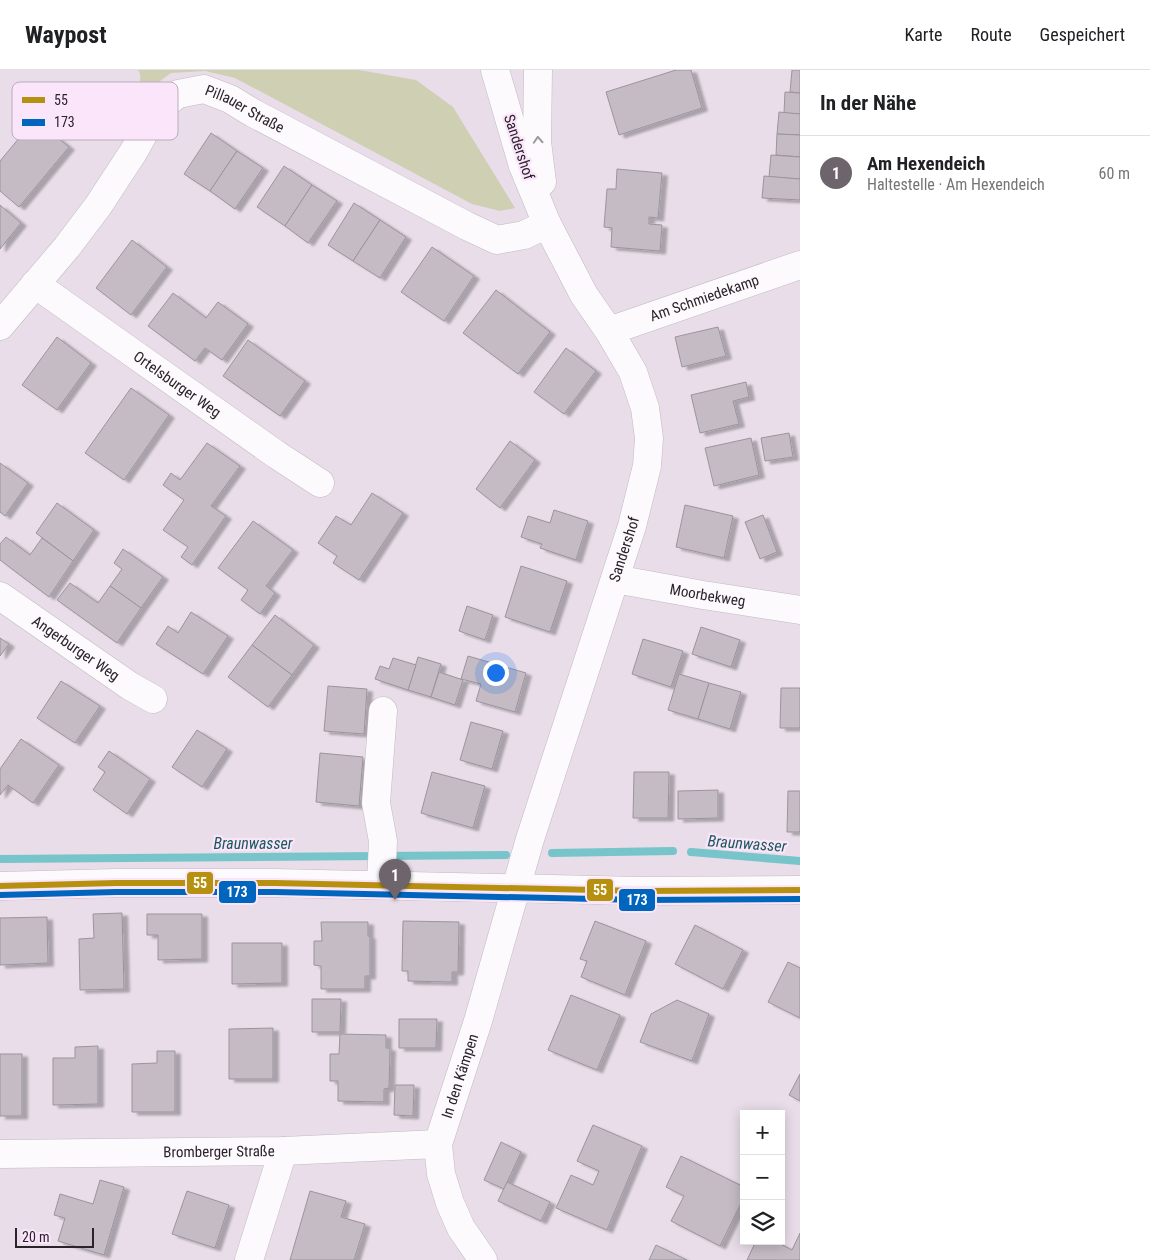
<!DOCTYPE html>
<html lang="de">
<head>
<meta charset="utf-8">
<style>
  :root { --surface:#fff; --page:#f2f2f2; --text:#202124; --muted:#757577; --line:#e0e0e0; --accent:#6d646c }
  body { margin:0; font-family:"Roboto Condensed",sans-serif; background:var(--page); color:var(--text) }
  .controls { position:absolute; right:15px; bottom:15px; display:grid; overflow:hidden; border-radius:0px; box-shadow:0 2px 12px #0003 }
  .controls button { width:45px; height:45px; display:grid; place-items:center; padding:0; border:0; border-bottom:1px solid var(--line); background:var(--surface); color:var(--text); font:25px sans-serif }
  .scale { position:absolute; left:15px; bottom:12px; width:79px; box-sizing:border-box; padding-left:5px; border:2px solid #2b232a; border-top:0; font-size:14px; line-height:18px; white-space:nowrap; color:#2b232a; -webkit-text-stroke:4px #fbe5fa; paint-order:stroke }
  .you { position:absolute; left:495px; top:602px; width:18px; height:18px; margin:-12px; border:4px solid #fff; border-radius:50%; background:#1a73e8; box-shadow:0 0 0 8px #1a73e833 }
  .badge { display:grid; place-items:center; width:32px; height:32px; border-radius:50%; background:var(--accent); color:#fff; font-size:16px; font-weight:700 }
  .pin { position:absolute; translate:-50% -41px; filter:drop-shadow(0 1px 2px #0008) }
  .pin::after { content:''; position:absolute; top:26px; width:18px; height:15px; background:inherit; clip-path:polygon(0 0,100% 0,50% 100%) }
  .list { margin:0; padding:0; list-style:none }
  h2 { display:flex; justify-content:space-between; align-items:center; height:65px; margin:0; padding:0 20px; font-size:21px }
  h2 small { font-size:16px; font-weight:400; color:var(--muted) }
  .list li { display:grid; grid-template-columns:32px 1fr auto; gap:15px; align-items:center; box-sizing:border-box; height:75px; padding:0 20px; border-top:1px solid var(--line) }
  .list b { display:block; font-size:19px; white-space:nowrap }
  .list p { margin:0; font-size:16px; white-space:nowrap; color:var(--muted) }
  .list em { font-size:16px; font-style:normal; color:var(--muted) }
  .icon { flex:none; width:28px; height:28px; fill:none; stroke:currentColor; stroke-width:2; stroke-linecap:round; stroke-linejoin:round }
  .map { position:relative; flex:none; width:800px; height:1190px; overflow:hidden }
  header { display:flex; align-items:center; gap:30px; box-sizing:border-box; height:70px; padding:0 25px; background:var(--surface); border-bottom:1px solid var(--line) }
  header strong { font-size:24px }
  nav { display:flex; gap:28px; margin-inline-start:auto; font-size:18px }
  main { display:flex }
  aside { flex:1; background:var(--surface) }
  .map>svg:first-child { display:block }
</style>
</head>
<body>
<header>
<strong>Waypost</strong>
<nav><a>Karte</a><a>Route</a><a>Gespeichert</a></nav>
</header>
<main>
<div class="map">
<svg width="800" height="1190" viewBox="0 0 800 1190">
  <defs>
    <filter id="shadow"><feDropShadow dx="5.5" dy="3" stdDeviation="1" flood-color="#0004"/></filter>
  </defs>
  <rect width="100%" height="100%" fill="#e8dde8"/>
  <polygon fill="#cfcfb4" points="138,0 359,0 416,10 453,37 515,138 500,141 472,134 235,8 205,1 171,3 141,25 140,4"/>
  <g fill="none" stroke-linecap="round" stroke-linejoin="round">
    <g stroke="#77c4cb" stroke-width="8">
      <polyline points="691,782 800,791"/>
      <polyline points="552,783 673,781"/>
      <polyline points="0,789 506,785"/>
    </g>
  </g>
  <g fill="#c4bbc4" stroke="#9c949c" filter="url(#shadow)">
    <polygon points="676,0 691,0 702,38 619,65 606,22"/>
    <polygon points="792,0 800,0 800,23 790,22"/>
    <polygon points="785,22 800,23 800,44 784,43"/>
    <polygon points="779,42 800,44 800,65 777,64"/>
    <polygon points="35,49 69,77 19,137 0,121 0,91"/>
    <polygon points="211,63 237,81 210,121 184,104"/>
    <polygon points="777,64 800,65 800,87 776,85"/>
    <polygon points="237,81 263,98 235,139 210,121"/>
    <polygon points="771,85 800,87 800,109 769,107"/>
    <polygon points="284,96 312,115 285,156 257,137"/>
    <polygon points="617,99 662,103 658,148 649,147 649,154 662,155 660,181 611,177 612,158 604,157 607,119 616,119"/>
    <polygon points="764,106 800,109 800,130 762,128"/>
    <polygon points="312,115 337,131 308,173 285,156"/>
    <polygon points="354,133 380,150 353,191 328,175"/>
    <polygon points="0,135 21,153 0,179"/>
    <polygon points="380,150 406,167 380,208 353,191"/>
    <polygon points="132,170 167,197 131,245 96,218"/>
    <polygon points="432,177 474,206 444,251 401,222"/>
    <polygon points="496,220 550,262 518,304 463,263"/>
    <polygon points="173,223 206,248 218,232 248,254 222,290 205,278 195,291 148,256"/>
    <polygon points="718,257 726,286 682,297 675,267"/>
    <polygon points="57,267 91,293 57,340 22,315"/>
    <polygon points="248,270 305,311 280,346 223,306"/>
    <polygon points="566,278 596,301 564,344 534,322"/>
    <polygon points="746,312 749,327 733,331 739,354 700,363 691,325"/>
    <polygon points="131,318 169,345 124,410 85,383"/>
    <polygon points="789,363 793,387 765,391 761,368"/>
    <polygon points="751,368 759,405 714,416 705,378"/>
    <polygon points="510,371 535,390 500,438 476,419"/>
    <polygon points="207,373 240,396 211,436 226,446 192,495 181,487 188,477 163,460 184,430 163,415 171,403 180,410"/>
    <polygon points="0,393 28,413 5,446 0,442"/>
    <polygon points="372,423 403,443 359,510 333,493 337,486 318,473 336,446 351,455"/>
    <polygon points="57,433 94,460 73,491 36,463"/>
    <polygon points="685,435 733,446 724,488 676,477"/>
    <polygon points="554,440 588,451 576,490 540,478 542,474 521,467 528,446 550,453"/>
    <polygon points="763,445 777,482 760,489 745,452"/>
    <polygon points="253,451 293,480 266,516 275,523 260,544 241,530 248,520 218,498"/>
    <polygon points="6,467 30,485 42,468 73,491 49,527 0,490 0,474"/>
    <polygon points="123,479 163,507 141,538 110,516 122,499 114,493"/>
    <polygon points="521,496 567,511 550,562 505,547"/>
    <polygon points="70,513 98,533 110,516 141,538 117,573 57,530"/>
    <polygon points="467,536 493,545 485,570 459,561"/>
    <polygon points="191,542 228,566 203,604 156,574 168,556 178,563"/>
    <polygon points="275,545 314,575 292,605 252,575"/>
    <polygon points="701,557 740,570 731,597 692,584"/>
    <polygon points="0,568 9,574 0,586"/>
    <polygon points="643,569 683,581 671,617 632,604"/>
    <polygon points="252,575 292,605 268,637 228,607"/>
    <polygon points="468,586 526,603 515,642 476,631 481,614 461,609"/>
    <polygon points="418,587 441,594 431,627 408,620"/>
    <polygon points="393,588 416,595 408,620 375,609 380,596 389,599"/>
    <polygon points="439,602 463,610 455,635 431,627"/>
    <polygon points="679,604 709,613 698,649 668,640"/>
    <polygon points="61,611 100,636 75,673 37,648"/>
    <polygon points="709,613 741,622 730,659 698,649"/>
    <polygon points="328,616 367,619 364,664 324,661"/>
    <polygon points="781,618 800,618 800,658 780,658"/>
    <polygon points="471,652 503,661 492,699 460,690"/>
    <polygon points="197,660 227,679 202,717 172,697"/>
    <polygon points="21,669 59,695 33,733 8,715 0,725 0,699"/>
    <polygon points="109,681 150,709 127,744 93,720 105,702 98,697"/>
    <polygon points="320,683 363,687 359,736 316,732"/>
    <polygon points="432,702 485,716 473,758 421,743"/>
    <polygon points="634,702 669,702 668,748 633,748"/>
    <polygon points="718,720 718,748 678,749 678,721"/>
    <polygon points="788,721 800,721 800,762 787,762"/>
    <polygon points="122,843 124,919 80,920 79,869 94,868 93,844"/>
    <polygon points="147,844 202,844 202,889 158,890 158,865 147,865"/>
    <polygon points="47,847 48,893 0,895 0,848"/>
    <polygon points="403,851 459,852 458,902 452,902 452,912 408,911 408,901 402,901"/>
    <polygon points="595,851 646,871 625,925 581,907 587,891 580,889"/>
    <polygon points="321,852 368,852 368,866 370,866 370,906 365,906 365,919 321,919 321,896 314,895 314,871 322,871"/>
    <polygon points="695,855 743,880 723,919 675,894"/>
    <polygon points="232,873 282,873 282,913 232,914"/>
    <polygon points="788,892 800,898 800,948 768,932"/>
    <polygon points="571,925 620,945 597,1000 548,980"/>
    <polygon points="312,929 341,929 340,962 312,962"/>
    <polygon points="677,930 709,944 692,991 640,972 651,944"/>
    <polygon points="399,949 437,949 436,978 399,978"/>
    <polygon points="273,958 273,1009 229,1009 229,959"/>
    <polygon points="340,964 386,965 386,978 390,978 389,1018 384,1019 384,1032 338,1031 338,1011 330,1011 330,984 339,984"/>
    <polygon points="98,976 98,1034 53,1035 53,988 75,988 75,977"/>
    <polygon points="157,981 175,981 175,1042 132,1042 132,994 157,993"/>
    <rect x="0" y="984" width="22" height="62"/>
    <polygon points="800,1004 800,1031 789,1025"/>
    <polygon points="395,1015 414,1015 413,1046 394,1045"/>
    <polygon points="593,1055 642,1076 607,1160 556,1138 571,1105 593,1115 599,1101 577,1091"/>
    <polygon points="501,1072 521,1082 504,1119 484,1110"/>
    <polygon points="681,1086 744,1117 744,1127 720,1176 671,1151 684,1126 666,1117"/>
    <polygon points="100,1110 124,1117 104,1185 58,1171 65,1148 54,1145 60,1124 93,1134"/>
    <polygon points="507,1112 550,1132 541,1151 498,1131"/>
    <polygon points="187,1121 229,1135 215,1178 172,1164"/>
    <polygon points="310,1121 346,1131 341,1147 365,1154 354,1190 290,1190"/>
    <polygon points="800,1163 800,1190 747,1190 756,1171 775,1171 792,1180"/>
    <polygon points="656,1175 687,1190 649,1190"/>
  </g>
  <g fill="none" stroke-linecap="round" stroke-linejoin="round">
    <defs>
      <g id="minor">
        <polyline points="538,0 537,72 542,112"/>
        <path id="s1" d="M35,214L277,385L320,413"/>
        <path id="s2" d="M0,256L67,177L98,136L134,81L156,41L178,24L204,19L230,29L253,43L467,156L497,170L524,165L547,154"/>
        <path id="s3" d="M609,261L800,195"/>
        <path id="s4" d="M615,509L703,525L800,540"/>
        <path id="s5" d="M0,526L130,616L153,629"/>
        <polyline points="381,814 383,771 376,733 383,641"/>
        <polyline points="0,816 116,813 275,813 640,821 800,820"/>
        <path id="s6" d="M0,1084L283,1081L438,1074"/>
        <polyline points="249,1190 283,1081"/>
        <path id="s7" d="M483,1190L461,1158L450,1133L441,1104L438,1074L478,951L530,769L632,456L647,396L649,368L645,338L633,302L609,261L584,225L547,154L523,96L495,0"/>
      </g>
    </defs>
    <use href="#minor" stroke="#c2bac2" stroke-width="29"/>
    <use href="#minor" stroke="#fcfafc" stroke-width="28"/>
    <defs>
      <polyline id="bus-1" points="0,816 116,813 275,813 640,821 800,820"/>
      <polyline id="bus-2" points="0,825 116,822 275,822 640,830 800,829"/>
    </defs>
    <use href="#bus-1" stroke="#fbe5fa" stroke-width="10"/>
    <use href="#bus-2" stroke="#fbe5fa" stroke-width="10"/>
    <use href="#bus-1" stroke="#b5910f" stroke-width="6"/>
    <use href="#bus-2" stroke="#0065bd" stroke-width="6"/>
  </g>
  <defs><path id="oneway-chevron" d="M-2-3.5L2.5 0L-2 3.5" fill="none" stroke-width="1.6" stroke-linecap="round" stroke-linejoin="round" transform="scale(1.25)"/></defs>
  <use stroke="#9e999e" href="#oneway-chevron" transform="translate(538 70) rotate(-93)"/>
  <g text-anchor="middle" stroke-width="4.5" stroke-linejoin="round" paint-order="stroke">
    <g font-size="15" fill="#2b232a" stroke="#fbe5fa">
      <text dy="5" stroke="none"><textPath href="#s2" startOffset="366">Pillauer Straße</textPath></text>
      <text transform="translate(519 77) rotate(72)" y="5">Sandershof</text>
      <text dy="5" stroke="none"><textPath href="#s3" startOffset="101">Am Schmiedekamp</textPath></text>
      <text dy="5" stroke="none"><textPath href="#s1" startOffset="174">Ortelsburger Weg</textPath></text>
      <text dy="5" stroke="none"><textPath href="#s7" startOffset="750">Sandershof</textPath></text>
      <text dy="5" stroke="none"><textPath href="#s4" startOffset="94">Moorbekweg</textPath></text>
      <text dy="5" stroke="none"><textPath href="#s5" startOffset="92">Angerburger Weg</textPath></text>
      <text dy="5" stroke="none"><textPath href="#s7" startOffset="198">In den Kämpen</textPath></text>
      <text dy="5" stroke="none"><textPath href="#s6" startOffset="219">Bromberger Straße</textPath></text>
    </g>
    <g font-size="16" font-style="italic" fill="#1a5a5d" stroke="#fbe5fa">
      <text x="253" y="779">Braunwasser</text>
      <text transform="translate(747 773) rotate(4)" y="6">Braunwasser</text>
    </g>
  </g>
  <rect x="12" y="12" width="166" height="58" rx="8" fill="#fbe5fa" stroke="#bdabbc" stroke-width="1"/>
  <rect x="22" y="27" width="23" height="6" fill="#b5910f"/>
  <rect x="22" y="49" width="23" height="7" fill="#0065bd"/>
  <g font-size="14" fill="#2b232a">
    <text x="54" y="35">55</text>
    <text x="54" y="57">173</text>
  </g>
  <g stroke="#fbe5fa" stroke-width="2">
    <rect x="186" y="801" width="28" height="24" rx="5" fill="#b5910f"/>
    <rect x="586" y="808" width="28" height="24" rx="5" fill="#b5910f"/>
    <rect x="218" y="810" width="39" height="24" rx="5" fill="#0065bd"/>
    <rect x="618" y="818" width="38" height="24" rx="5" fill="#0065bd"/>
  </g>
  <g font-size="14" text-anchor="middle" font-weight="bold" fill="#fff">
    <text x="200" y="818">55</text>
    <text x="600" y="825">55</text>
    <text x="237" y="827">173</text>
    <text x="637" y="835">173</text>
  </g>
</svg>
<div class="controls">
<button>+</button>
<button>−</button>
<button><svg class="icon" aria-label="layers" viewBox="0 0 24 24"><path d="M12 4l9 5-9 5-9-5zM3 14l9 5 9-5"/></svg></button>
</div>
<div class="scale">20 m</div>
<div class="you"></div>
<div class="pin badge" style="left:395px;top:830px">1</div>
</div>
<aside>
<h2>In der Nähe<small></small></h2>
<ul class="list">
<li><span class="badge">1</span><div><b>Am Hexendeich</b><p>Haltestelle · Am Hexendeich</p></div><em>60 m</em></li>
</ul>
</aside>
</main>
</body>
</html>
